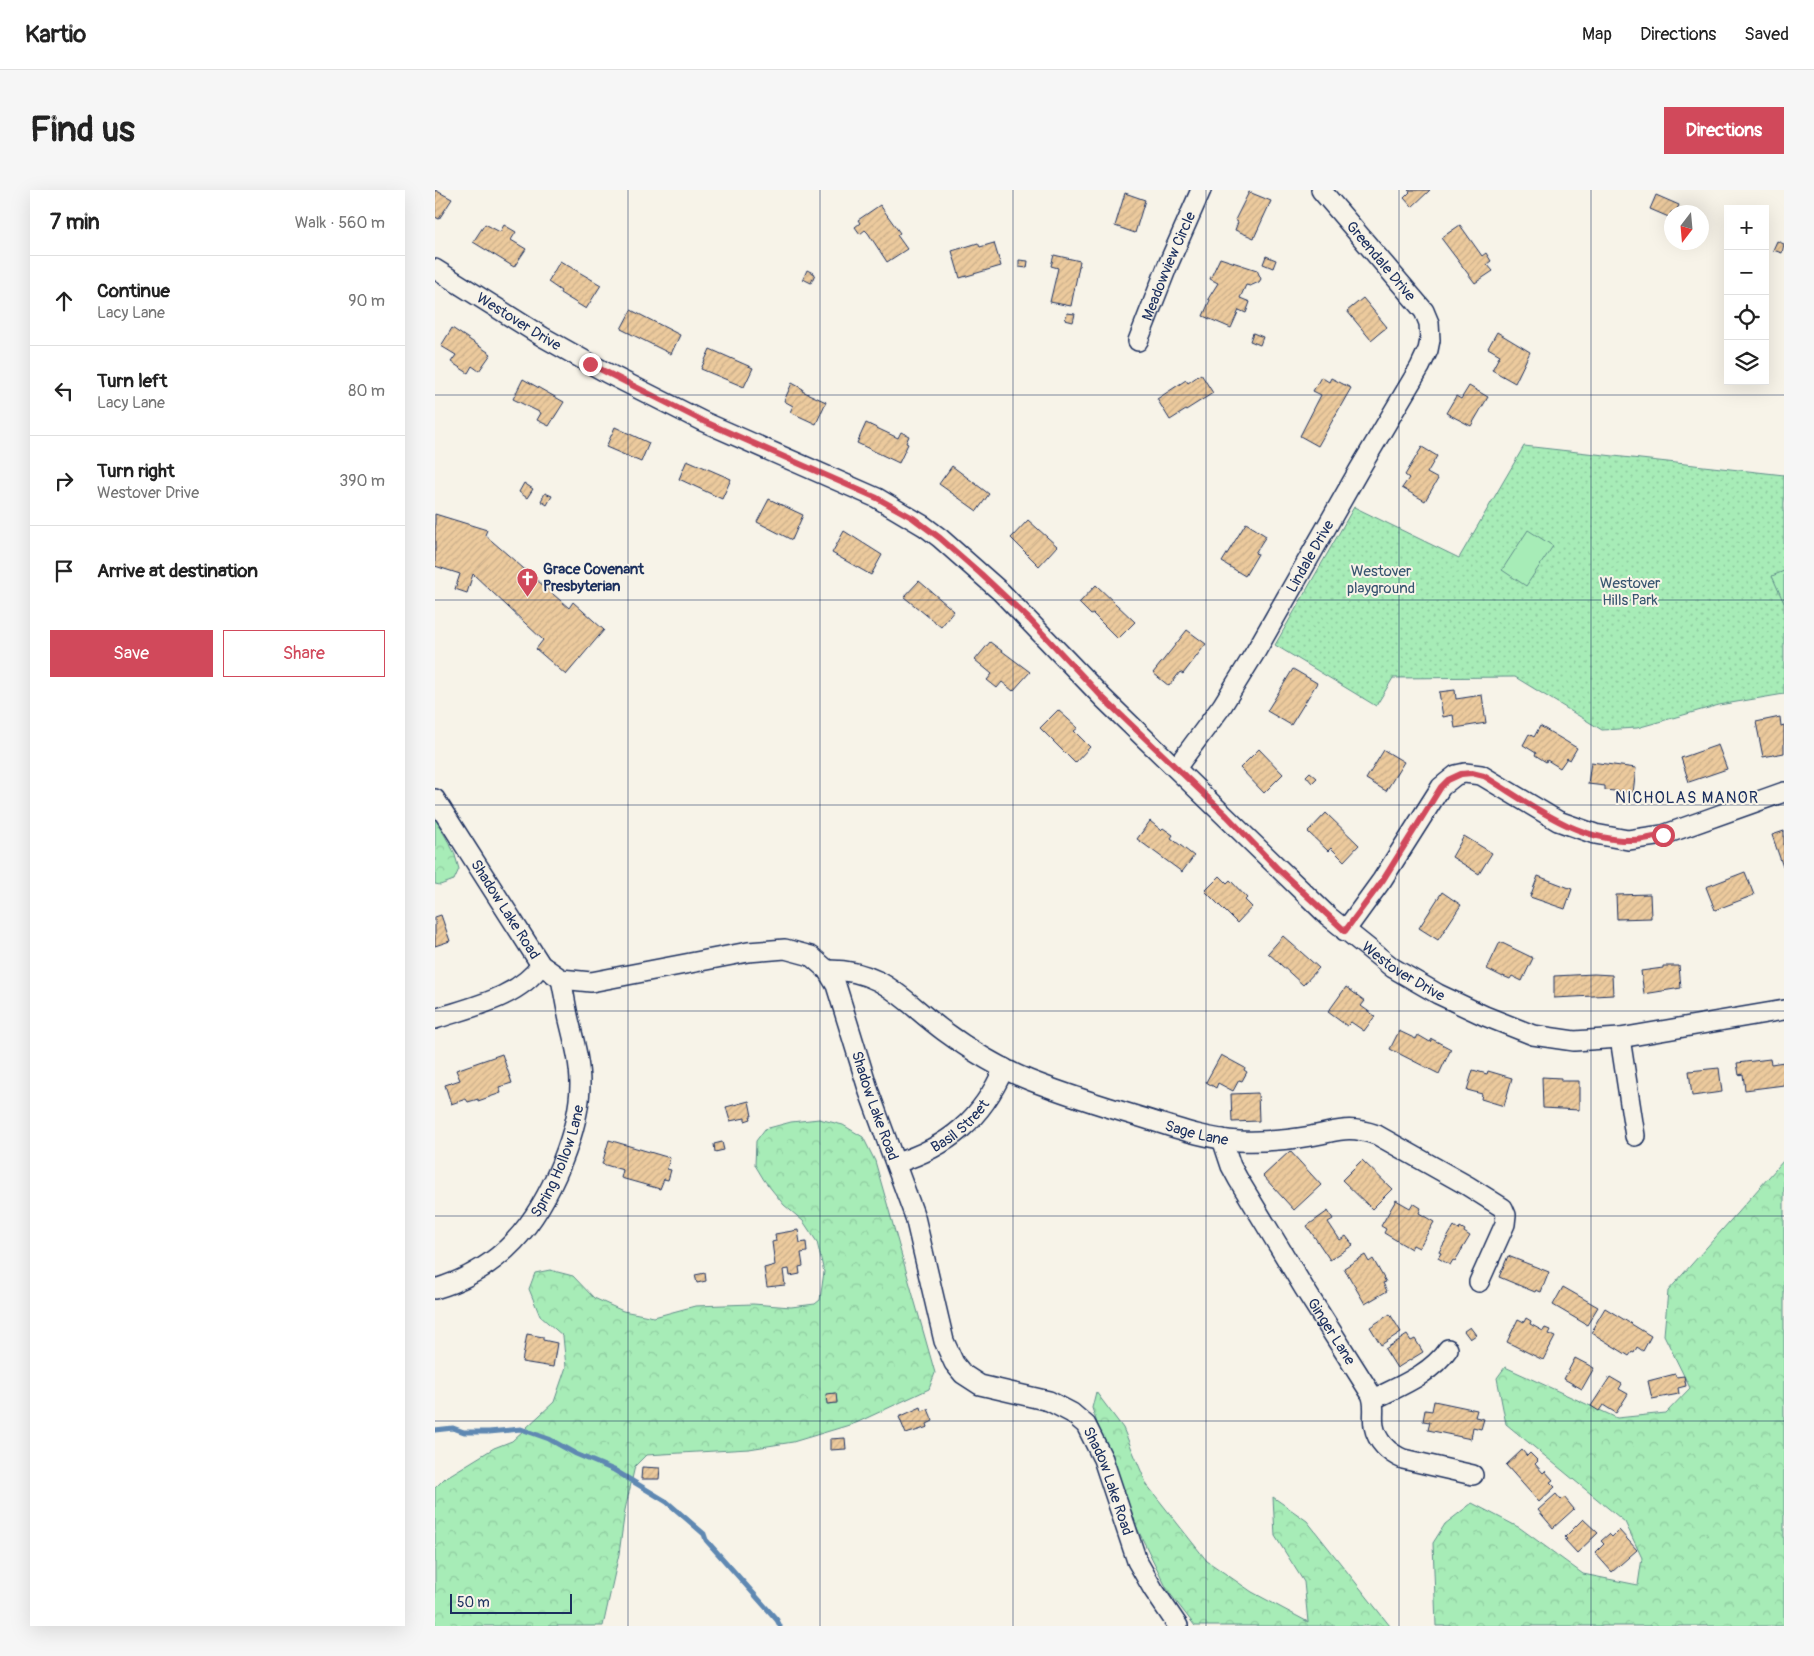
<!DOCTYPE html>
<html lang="en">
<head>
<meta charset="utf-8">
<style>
  :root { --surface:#fff; --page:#f6f6f6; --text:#222; --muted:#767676; --line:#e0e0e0; --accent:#d1495b }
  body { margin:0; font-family:Pangolin,sans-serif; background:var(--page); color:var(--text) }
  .controls { position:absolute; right:15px; top:15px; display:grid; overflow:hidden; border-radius:0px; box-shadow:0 5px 20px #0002 }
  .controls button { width:45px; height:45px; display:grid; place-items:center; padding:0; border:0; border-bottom:1px solid var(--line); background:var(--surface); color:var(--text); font:25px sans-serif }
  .compass { position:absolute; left:1229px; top:15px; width:45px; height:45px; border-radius:50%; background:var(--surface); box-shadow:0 5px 20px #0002; rotate:196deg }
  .scale { position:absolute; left:15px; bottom:12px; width:122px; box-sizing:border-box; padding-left:5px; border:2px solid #1b2f5e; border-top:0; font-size:14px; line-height:18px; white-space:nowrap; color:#1b2f5e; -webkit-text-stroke:4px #f7f3e8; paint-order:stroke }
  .stop { position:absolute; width:15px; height:15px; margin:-11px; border:4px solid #d1495b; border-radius:50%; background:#fff }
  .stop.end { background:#d1495b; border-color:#fff; box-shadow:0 1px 5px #0008 }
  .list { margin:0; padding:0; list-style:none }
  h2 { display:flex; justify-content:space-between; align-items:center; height:65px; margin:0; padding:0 20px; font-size:21px }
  h2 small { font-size:16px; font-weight:400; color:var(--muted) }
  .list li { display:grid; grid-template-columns:32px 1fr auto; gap:15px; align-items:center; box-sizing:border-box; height:90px; padding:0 20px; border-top:1px solid var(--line) }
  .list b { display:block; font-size:19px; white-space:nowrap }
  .list p { margin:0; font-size:16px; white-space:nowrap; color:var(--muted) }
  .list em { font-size:16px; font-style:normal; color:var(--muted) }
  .actions { display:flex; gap:10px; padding:15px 20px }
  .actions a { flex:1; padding:11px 0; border:1px solid var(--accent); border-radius:0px; text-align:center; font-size:18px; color:var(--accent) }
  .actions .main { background:var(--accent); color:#fff }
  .icon { flex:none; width:28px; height:28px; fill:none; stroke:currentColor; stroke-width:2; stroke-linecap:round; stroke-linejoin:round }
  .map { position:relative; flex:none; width:1349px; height:1436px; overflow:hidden; border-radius:0px }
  header { display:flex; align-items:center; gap:30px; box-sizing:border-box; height:70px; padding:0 25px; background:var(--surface); border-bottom:1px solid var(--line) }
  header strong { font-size:24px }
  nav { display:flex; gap:28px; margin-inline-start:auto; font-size:18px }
  .intro { display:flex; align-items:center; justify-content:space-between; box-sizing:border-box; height:120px; padding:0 30px }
  h1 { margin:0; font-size:35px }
  .button { padding:12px 22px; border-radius:0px; background:var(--accent); color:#fff; font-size:18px; font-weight:700 }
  main { display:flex; gap:30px; padding:0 30px }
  aside { flex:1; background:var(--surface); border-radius:0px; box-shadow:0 5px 20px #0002 }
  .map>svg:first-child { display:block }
</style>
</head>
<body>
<header>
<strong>Kartio</strong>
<nav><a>Map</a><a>Directions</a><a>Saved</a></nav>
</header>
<div class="intro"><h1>Find us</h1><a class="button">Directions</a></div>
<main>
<aside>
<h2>7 min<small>Walk · 560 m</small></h2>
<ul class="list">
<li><svg class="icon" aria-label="ahead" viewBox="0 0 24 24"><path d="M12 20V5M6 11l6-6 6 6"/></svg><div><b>Continue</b><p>Lacy Lane</p></div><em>90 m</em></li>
<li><svg class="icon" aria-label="left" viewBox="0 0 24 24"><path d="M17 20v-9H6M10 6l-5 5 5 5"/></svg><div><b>Turn left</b><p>Lacy Lane</p></div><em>80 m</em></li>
<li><svg class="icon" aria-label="right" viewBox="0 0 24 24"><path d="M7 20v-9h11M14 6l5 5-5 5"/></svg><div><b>Turn right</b><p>Westover Drive</p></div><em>390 m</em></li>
<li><svg class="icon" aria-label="arrive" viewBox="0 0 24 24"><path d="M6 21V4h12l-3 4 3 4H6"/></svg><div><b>Arrive at destination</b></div></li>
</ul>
<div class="actions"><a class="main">Save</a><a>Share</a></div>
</aside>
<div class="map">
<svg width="1349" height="1436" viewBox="0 0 1349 1436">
  <defs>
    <pattern id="green-dots" width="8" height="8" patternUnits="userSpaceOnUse" patternTransform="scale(1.25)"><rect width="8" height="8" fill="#a7ecb7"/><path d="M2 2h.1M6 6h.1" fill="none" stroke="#8fcba0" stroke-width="1.8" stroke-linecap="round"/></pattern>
    <pattern id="forest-crowns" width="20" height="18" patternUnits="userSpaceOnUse" patternTransform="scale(1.25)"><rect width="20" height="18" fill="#a7ecb7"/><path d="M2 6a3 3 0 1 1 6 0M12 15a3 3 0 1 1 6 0" fill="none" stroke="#8fcba0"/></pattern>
    <pattern id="building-hatch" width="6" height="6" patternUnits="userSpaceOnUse" patternTransform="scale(1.25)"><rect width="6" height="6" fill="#ecca9d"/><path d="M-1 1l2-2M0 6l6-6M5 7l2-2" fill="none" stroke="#caae8a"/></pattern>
  </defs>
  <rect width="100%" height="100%" fill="#f7f3e8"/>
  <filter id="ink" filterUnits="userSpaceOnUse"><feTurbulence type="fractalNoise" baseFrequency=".02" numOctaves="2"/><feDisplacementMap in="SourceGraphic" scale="10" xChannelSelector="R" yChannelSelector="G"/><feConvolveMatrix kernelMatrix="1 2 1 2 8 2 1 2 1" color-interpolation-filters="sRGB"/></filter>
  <g filter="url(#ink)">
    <polygon fill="url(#green-dots)" stroke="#618e8a" points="1089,256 1349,285 1349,504 1284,515 1202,538 1167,540 1080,487 958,488 941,516 840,455 919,317 1024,368"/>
    <g fill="url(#forest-crowns)" stroke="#618e8a" fill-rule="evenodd">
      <polygon points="0,628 19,662 24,679 19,690 5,695 0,694"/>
      <path d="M384,929L408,935L428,947L440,971L500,1183L494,1199L421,1233L358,1252L314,1259L211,1265L200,1276L190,1320L184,1364L168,1436H0V1298L10,1288L59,1258L77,1251L119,1212L131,1177L128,1146L105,1126L94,1099L100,1083L115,1080L138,1086L159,1108L188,1121L219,1127L260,1116L318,1114L356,1117L380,1114L385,1110L389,1082L382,1052L368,1031L349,1015L329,990L320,975L321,951L330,939L356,932ZM400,1203L402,1212L393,1214L391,1205Z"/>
      <polygon points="1349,970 1349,1436 1001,1436 998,1353 1010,1334 1037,1313 1085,1338 1148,1384 1203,1395 1207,1368 1190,1332 1071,1234 1062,1188 1070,1177 1182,1228 1231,1223 1255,1198 1229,1145 1233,1101"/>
      <polygon points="661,1202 688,1238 712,1295 772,1371 817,1402 873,1432 869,1392 840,1346 838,1307 872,1331 955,1436 760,1436 733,1401 701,1336 671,1260 657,1218"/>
    </g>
    <g fill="#a7ecb7" stroke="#618e8a">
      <polygon points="1093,340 1118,356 1091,396 1067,380"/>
      <polygon points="1349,381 1349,413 1337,386"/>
    </g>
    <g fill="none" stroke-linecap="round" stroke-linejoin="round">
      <polyline stroke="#5e88b2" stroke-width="5" points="0,1240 18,1238 29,1242 54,1242 86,1239 114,1249 141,1264 179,1280 232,1312 269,1344 271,1350 342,1430 345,1436"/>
    </g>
    <g fill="url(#building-hatch)" stroke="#1b2f5e">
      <polygon points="0,0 17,9 4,29 0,27"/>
      <polygon points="973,0 995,0 977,17 969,8 975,2"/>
      <polygon points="814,2 836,11 819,48 800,40 803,32 800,30"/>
      <polygon points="690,3 710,10 700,43 680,36"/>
      <polygon points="1221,5 1244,15 1241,22 1236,22 1236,28 1215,19"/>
      <polygon points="445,15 465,43 462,45 472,59 452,72 433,43 430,40 425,44 420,37 425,33 423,30"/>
      <polygon points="50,34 65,42 69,35 81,42 76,50 91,59 79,77 38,52"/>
      <polygon points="1025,35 1047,66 1051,63 1056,71 1052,74 1058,81 1040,93 1006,48"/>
      <polygon points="1342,51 1349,54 1347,63 1338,60"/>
      <polygon points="543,53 545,57 559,53 566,76 525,88 517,61"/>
      <polygon points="619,65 645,71 636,116 615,112 623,78 616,76"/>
      <polygon points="831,66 841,70 838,78 828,74"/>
      <polygon points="785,68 822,80 826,89 824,92 815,96 811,95 805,108 815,112 811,123 804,120 796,138 768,126 775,110 773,109 783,93 775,89"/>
      <polygon points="584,70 593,71 592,78 584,77"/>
      <polygon points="125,71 166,95 151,119 125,103 126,101 113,92"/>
      <polygon points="372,80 380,84 376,93 368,89"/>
      <polygon points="928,108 952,137 936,150 912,121"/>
      <polygon points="196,120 245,145 236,164 186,139"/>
      <polygon points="632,123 640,124 638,132 630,130"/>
      <polygon points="17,138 56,164 44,181 37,176 33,183 16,172 21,165 6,156"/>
      <polygon points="1062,142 1095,162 1080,193 1057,180 1065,165 1053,158"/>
      <polygon points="818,143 828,147 825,155 815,151"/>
      <polygon points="275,159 318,178 309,197 266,179"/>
      <polygon points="766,184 778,203 735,230 722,209 751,190 753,193"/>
      <polygon points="886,187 894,192 896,188 916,198 883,256 865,246 886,205 878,201"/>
      <polygon points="88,189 129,212 114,236 102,230 106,223 78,209"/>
      <polygon points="357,193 368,199 367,201 391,212 381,234 355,222 358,216 349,211"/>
      <polygon points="1034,196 1053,207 1036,236 1011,223 1021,206 1026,209"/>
      <polygon points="431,233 463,248 466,242 474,246 471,253 473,254 464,273 422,253"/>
      <polygon points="180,237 214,253 206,272 171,257"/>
      <polygon points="987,257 1002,266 992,283 1003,289 990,311 967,298 974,288 970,285"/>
      <polygon points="252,270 296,289 287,309 244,289"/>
      <polygon points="517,276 554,304 542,321 504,294"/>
      <polygon points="89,293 98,299 92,308 84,302"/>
      <polygon points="110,303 117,306 112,315 106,311"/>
      <polygon points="334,309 368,325 357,350 322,332"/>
      <polygon points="0,324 52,340 50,345 134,418 138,412 169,440 131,485 101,459 108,450 38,384 32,403 20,399 25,384 0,376"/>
      <polygon points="593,330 622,356 604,376 576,348"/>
      <polygon points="811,333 831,346 820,363 823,364 810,386 787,372"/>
      <polygon points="409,341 447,365 436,385 397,363"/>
      <polygon points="484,391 519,421 506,437 469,407"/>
      <polygon points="661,395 700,432 683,449 658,424 656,425 644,413"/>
      <polygon points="752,440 771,454 748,484 745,482 734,496 718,483"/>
      <polygon points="555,452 595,482 578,501 567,492 562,498 552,490 557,484 540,470"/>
      <polygon points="858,479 882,493 856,535 832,521"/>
      <polygon points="1020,500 1021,509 1047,505 1051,533 1020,538 1018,525 1008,527 1004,502"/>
      <polygon points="623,520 643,538 639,541 655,557 640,573 605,538"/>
      <polygon points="1345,527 1346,536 1349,535 1349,563 1328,567 1321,532"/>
      <polygon points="1105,536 1142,558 1135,570 1132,568 1125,578 1112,570 1111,572 1100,565 1101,563 1088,555 1094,544 1099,547"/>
      <polygon points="1283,555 1292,579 1254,592 1246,568"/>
      <polygon points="824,559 848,584 829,603 805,578"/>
      <polygon points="949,560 969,572 951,601 931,589"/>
      <polygon points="1156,572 1201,578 1198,603 1170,600 1170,596 1153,594"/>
      <polygon points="875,582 882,588 877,593 871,586"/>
      <polygon points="891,623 924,655 909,671 896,658 893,661 873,642"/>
      <polygon points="715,631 726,640 728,638 738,645 736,648 759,666 747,682 702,649"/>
      <polygon points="1349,641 1349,676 1348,677 1337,645"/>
      <polygon points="1029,646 1057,663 1044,684 1017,667"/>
      <polygon points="1310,682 1319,705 1280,720 1271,697"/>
      <polygon points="785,686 792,693 795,690 812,708 810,710 817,717 802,733 770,701"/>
      <polygon points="1103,686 1137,699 1130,719 1095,707"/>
      <polygon points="1007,702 1026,715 1003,750 984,738"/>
      <polygon points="1215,704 1216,728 1182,729 1181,705"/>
      <polygon points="6,725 15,751 0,756 0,727"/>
      <polygon points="848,746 884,778 868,795 833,763"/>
      <polygon points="1065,752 1098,768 1087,791 1077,786 1075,789 1068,786 1068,787 1052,779"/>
      <polygon points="1228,776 1244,776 1246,798 1209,804 1206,781 1228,778"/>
      <polygon points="1159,784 1177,785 1178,805 1119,808 1119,786"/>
      <polygon points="911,797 930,811 926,816 940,826 929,841 916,832 912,836 893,822"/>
      <polygon points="964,841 981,849 983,845 995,852 997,849 1016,859 1004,884 955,859"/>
      <polygon points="67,864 77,893 64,897 66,903 43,911 43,909 33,912 31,909 16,914 10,895 25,890 21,880"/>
      <polygon points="786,865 810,878 809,880 812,882 807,891 804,890 798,901 783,893 781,898 771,892"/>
      <polygon points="1335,869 1336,874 1349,872 1349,895 1310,900 1308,884 1304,885 1302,873"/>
      <polygon points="1284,878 1287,902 1257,906 1254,881"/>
      <polygon points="1038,880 1052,884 1053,881 1077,888 1069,916 1046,909 1047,904 1032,900"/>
      <polygon points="1107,887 1126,888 1126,891 1144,891 1144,920 1108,918"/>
      <polygon points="823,903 824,931 797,932 796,904"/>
      <polygon points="314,911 317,926 315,926 316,929 310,931 310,928 295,931 291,917"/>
      <polygon points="174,950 235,968 232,979 236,980 233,990 229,989 225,999 186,988 188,980 167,974"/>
      <polygon points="287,952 289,960 280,962 279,954"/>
      <polygon points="855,961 886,995 859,1020 828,986"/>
      <polygon points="927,970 957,999 937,1019 907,990"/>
      <polygon points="961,1010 975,1018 978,1013 986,1018 984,1023 999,1032 984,1058 978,1055 976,1059 949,1043 951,1039 946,1036"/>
      <polygon points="893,1021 898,1029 893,1032 905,1050 911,1046 918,1055 895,1070 872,1036"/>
      <polygon points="1019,1036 1024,1040 1025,1037 1030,1040 1029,1042 1035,1046 1020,1071 1018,1070 1015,1075 1003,1068 1006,1063 1004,1062"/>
      <polygon points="363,1040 365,1053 371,1052 372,1062 366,1063 368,1076 364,1077 365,1084 355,1086 354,1079 348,1080 350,1095 332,1097 329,1078 340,1075 337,1052 341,1051 340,1044"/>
      <polygon points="930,1065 934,1072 938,1069 951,1092 948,1093 952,1101 930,1114 909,1078"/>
      <polygon points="1073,1066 1114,1082 1106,1102 1101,1100 1100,1102 1064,1087"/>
      <polygon points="270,1083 271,1091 262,1093 260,1085"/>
      <polygon points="1128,1097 1163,1117 1152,1135 1118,1115"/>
      <polygon points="1170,1118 1216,1146 1208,1161 1202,1157 1199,1163 1197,1162 1194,1166 1157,1143 1159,1139 1158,1138"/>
      <polygon points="955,1124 966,1142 946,1155 935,1137"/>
      <polygon points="1091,1128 1096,1131 1095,1134 1108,1141 1110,1138 1115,1140 1113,1144 1120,1147 1108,1170 1072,1152 1083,1129 1089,1132"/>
      <polygon points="1035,1137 1041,1145 1035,1149 1029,1141"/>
      <polygon points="92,1144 108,1147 108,1150 122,1153 118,1177 87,1172"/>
      <polygon points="972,1145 976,1151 980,1149 988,1162 962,1178 950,1159"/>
      <polygon points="1140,1168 1159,1178 1147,1199 1129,1189"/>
      <polygon points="1240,1184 1241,1187 1249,1186 1251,1196 1243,1198 1244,1204 1217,1209 1213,1191"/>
      <polygon points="1175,1187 1187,1194 1184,1199 1193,1204 1181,1223 1168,1215 1164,1221 1156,1216"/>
      <polygon points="401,1203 402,1213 392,1214 391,1204"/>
      <polygon points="999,1211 1042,1220 1040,1227 1049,1229 1046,1239 1038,1237 1036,1249 993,1240 995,1232 988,1231 990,1220 997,1221"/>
      <polygon points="486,1217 487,1221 493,1219 498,1231 492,1234 493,1237 471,1244 464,1227"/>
      <polygon points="410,1248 411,1259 395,1260 395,1249"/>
      <polygon points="1087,1260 1092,1266 1095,1263 1103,1271 1100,1274 1108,1283 1110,1281 1118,1290 1115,1292 1120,1297 1104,1312 1071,1275"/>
      <polygon points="207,1277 225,1278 224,1289 206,1289"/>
      <polygon points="1121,1304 1126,1310 1129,1307 1139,1319 1118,1338 1103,1320"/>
      <polygon points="1148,1329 1163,1343 1142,1363 1130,1350 1132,1349 1130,1347"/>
      <polygon points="1184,1340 1202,1360 1177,1382 1160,1363 1169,1354 1166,1351 1174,1344 1177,1347"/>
    </g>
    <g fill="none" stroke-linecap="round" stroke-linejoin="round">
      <defs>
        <g id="minor">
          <path id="s1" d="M0,79L108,147L172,183L267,231L442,308L489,336L505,348L566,402L668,508L893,726L958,778L1003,804L1050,826L1098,845L1139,851L1185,848L1349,820"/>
          <path id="s2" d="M703,151L732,77L766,0"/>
          <path id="s3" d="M741,578L787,516L821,461L924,280L985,177L993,160L995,150L994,133L989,121L886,0"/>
          <path id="s4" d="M0,609L106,775L126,789L156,792L313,762L350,759L376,766L392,780L401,795L434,902L480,1027L509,1151L519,1173L528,1184L545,1195L614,1211L637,1223L651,1235L668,1269L702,1371L718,1399L743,1436"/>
          <polyline points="910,741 947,690 1006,597 1021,585 1030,583 1046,585 1123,631 1160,644 1193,650 1228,645 1349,602"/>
          <path id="s5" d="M392,780C448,779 468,811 509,841C535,860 564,878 594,890C630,904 668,916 705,927C738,937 770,949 804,951C828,952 852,950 876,946C904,941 913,935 942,945L1033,996L1068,1018L1071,1025L1070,1034L1044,1092"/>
          <path d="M0,829C36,817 83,808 106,775"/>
          <polyline points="1185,848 1200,946"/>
          <path id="s6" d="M787,949L796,976L803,989L869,1098L936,1204C941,1215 937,1225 939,1236C942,1252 954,1263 968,1269L1038,1285"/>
          <path id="s7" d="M461,973C513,957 547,929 569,878"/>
          <path id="s8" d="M0,1099C67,1079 102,1034 127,972C137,947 145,921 145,894C145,872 139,851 134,830C131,817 129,803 126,789"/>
          <path d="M939,1209C965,1196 996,1184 1013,1159"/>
        </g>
      </defs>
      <use href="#minor" stroke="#1b2f5e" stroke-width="22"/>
      <use href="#minor" stroke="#f7f3e8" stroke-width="19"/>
    </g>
  </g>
  <g fill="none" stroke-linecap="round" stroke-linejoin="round" filter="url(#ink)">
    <path stroke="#d1495b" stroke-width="6" d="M155,174L268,231L442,308L478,328L505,348L546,384L595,430L668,508L792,626L843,679L910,741L948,690L1006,597L1013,590L1026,584L1037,583L1049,586C1094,613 1142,652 1198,650C1208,650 1219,647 1228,645"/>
  </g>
  <path fill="none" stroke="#1b2f5e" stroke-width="1" stroke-opacity="0.55" d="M193,0V1436M385,0V1436M578,0V1436M771,0V1436M964,0V1436M1156,0V1436M0,205H1349M0,410H1349M0,615H1349M0,821H1349M0,1026H1349M0,1231H1349"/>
  <defs>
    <symbol id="church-pin" viewBox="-11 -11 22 30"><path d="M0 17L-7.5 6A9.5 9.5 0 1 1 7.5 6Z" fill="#d1495b" stroke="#f7f3e8"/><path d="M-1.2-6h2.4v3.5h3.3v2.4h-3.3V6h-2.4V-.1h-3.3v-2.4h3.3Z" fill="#fff"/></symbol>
  </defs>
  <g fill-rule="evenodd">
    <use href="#church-pin" x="80" y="376" width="25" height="34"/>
  </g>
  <g text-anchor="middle" stroke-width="4" stroke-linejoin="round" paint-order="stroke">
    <g font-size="15" fill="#1b2f5e" stroke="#f7f3e8">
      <text transform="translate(946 71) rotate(50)" y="5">Greendale Drive</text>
      <text dy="5" stroke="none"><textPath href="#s2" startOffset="81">Meadowview Circle</textPath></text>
      <text dy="5" stroke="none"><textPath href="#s1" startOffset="99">Westover Drive</textPath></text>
      <text dy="5" stroke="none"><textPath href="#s3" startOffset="251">Lindale Drive</textPath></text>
      <text dy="5" stroke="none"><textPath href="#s4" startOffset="131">Shadow Lake Road</textPath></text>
      <text dy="5" stroke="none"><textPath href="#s1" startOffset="1209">Westover Drive</textPath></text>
      <text dy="5" stroke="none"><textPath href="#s4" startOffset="641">Shadow Lake Road</textPath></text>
      <text dy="5" stroke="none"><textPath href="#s7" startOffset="75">Basil Street</textPath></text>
      <text dy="5" stroke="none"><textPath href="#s5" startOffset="410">Sage Lane</textPath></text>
      <text dy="5" stroke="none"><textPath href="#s8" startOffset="186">Spring Hollow Lane</textPath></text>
      <text dy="5" stroke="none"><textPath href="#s6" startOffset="222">Ginger Lane</textPath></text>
      <text dy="5" stroke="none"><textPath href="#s4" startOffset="1121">Shadow Lake Road</textPath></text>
    </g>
    <g font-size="15" font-weight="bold" fill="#1b2f5e" stroke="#f7f3e8" text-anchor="start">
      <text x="108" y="384">Grace Covenant<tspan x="108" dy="17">Presbyterian</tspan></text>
    </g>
    <g font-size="15" fill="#375570" stroke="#f7f3e8">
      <text x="946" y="386">Westover<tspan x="946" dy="17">playground</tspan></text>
      <text x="1195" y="398">Westover<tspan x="1195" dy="17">Hills Park</tspan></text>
    </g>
    <g font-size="16" letter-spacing="1" fill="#1b2f5e" stroke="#f7f3e8">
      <text x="1252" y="613">NICHOLAS MANOR</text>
    </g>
  </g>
</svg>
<div class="controls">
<button>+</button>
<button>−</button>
<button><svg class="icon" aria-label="locate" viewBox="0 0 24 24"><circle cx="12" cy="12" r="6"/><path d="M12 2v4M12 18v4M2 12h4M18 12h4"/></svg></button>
<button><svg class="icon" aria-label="layers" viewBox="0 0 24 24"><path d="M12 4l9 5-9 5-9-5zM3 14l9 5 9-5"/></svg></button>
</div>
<svg class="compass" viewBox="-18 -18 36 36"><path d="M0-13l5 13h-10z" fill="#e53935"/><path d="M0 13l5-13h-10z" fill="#767676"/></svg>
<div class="scale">50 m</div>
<div class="stop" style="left:1228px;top:645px"></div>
<div class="stop end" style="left:155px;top:174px"></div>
</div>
</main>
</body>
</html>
